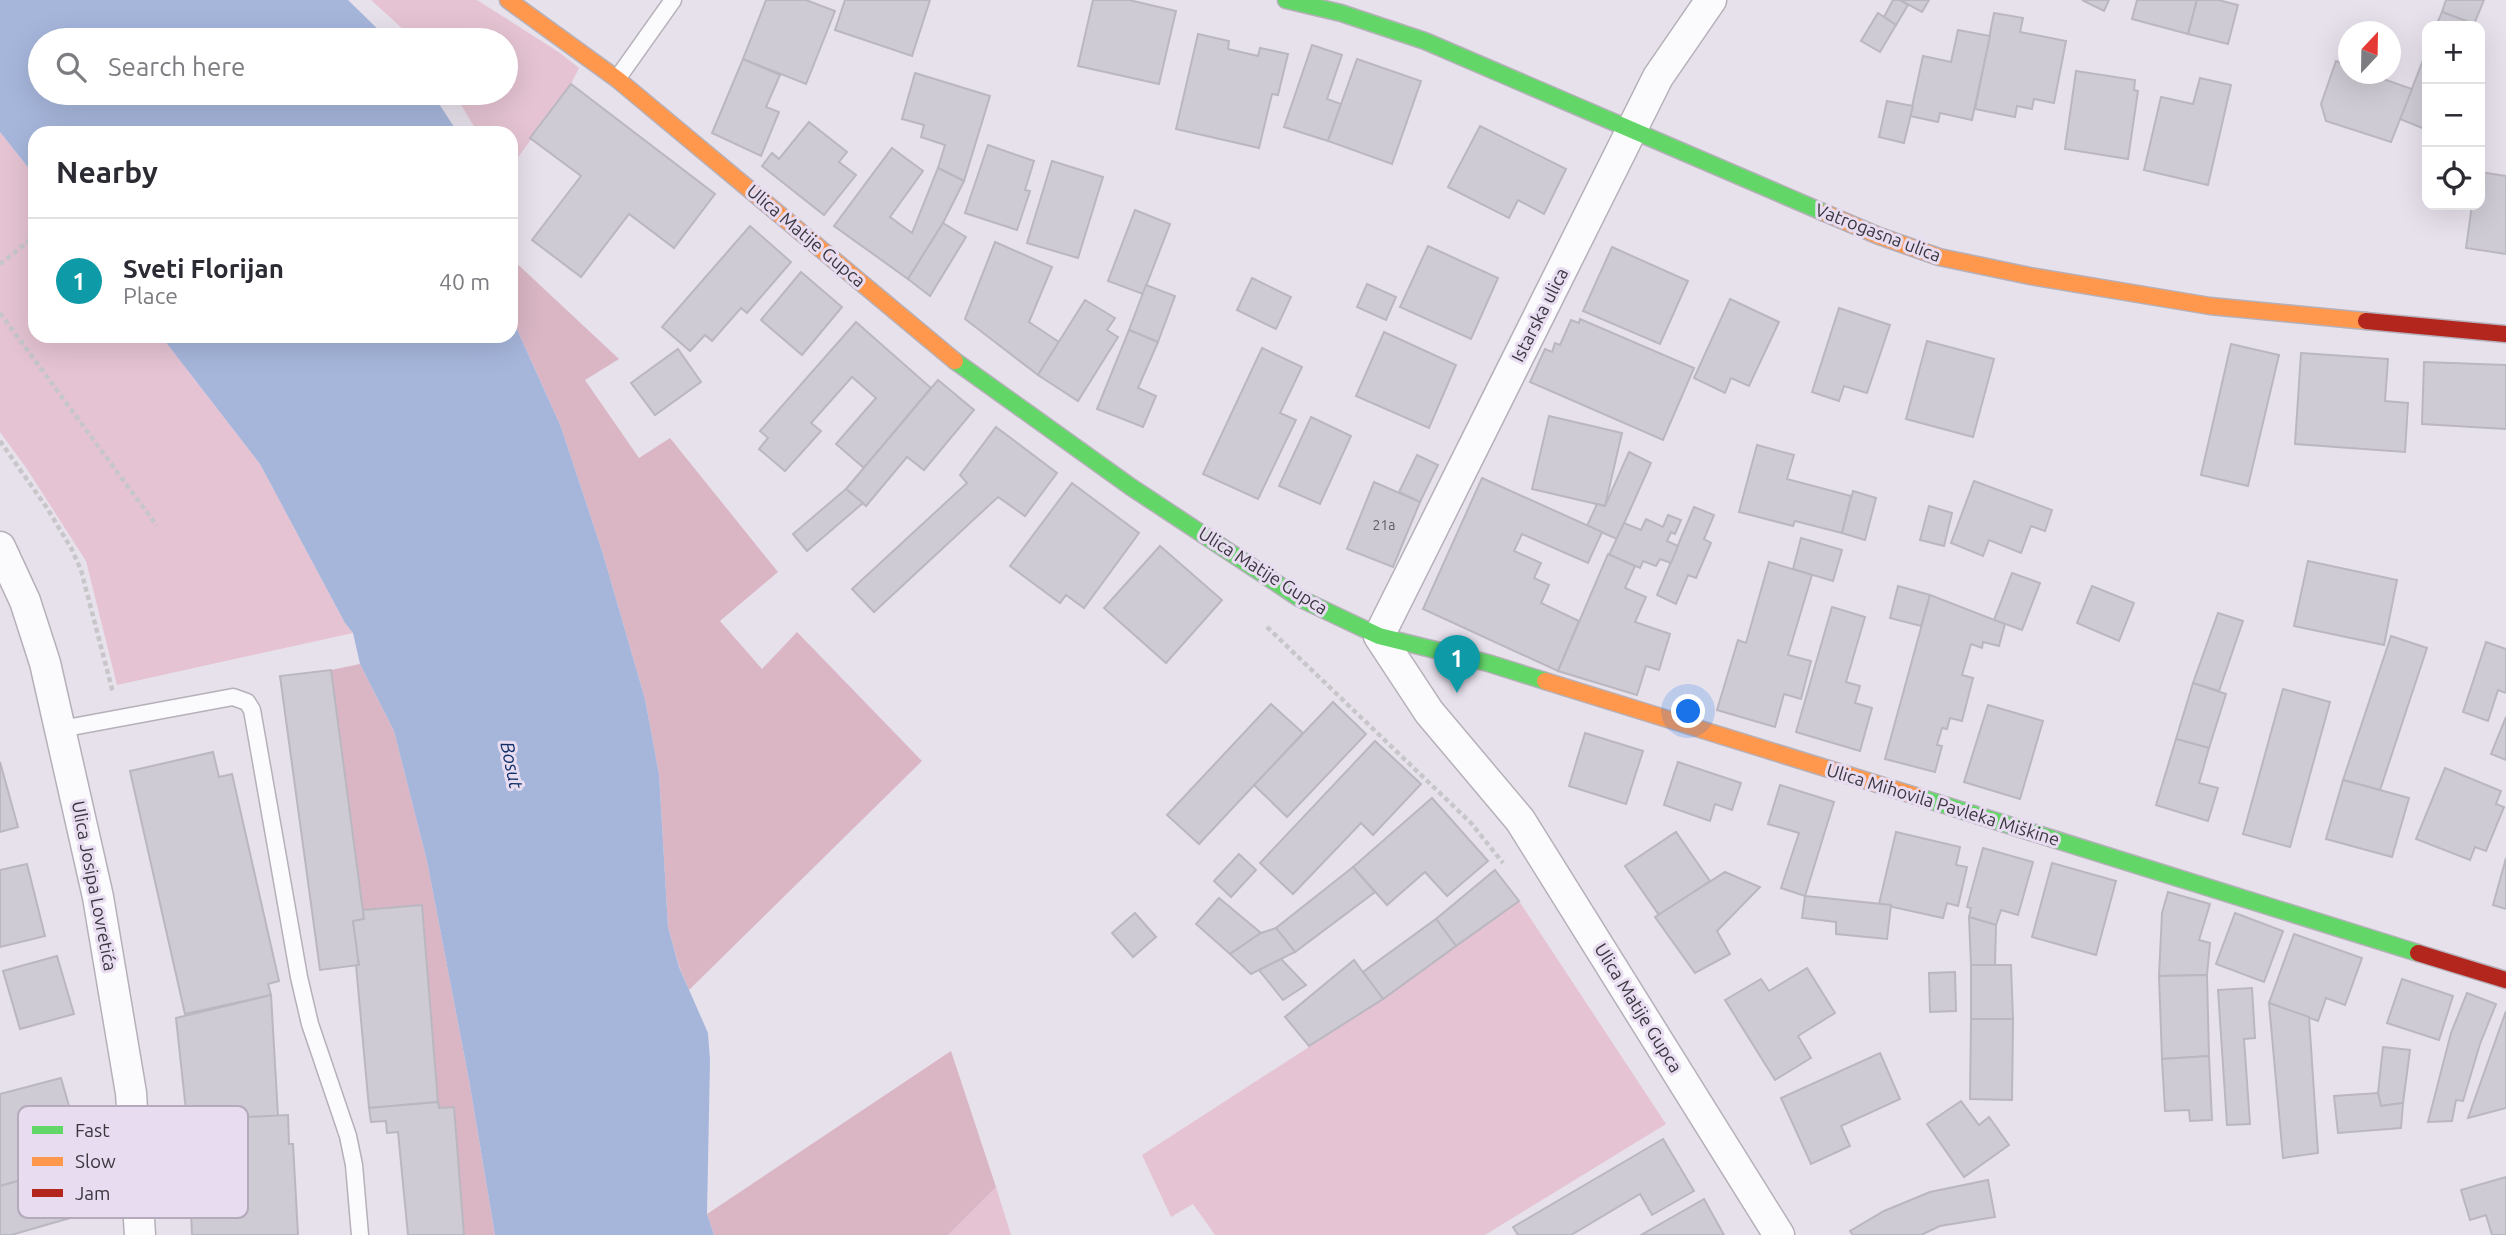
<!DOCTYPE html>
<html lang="en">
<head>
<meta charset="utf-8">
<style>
  :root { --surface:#fff; --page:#f2f2f3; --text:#2b2b33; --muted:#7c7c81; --line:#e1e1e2; --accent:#77727c }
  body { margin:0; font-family:Ubuntu,sans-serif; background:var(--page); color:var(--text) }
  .controls { position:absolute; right:21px; top:21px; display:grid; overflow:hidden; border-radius:14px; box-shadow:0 7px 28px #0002 }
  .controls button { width:63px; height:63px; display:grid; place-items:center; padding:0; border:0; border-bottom:2px solid var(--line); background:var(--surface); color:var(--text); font:35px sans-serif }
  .compass { position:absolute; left:2338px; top:21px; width:63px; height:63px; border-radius:50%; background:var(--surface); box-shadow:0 7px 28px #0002; rotate:22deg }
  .you { position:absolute; left:1689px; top:712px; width:24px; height:24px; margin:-18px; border:5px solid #fff; border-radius:50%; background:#1a73e8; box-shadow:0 0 0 10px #1a73e833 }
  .badge { display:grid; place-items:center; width:46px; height:46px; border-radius:50%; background:var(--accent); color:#fff; font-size:23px; font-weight:700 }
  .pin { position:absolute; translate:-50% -58px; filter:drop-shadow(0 2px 4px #0008) }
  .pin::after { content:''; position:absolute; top:37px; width:24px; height:21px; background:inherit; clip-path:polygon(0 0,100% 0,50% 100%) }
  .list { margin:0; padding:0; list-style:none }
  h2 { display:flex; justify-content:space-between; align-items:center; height:91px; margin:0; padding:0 28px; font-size:30px }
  h2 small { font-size:23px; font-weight:400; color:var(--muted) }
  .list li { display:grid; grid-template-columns:46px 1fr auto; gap:21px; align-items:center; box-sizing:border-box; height:126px; padding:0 28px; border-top:2px solid var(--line) }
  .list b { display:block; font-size:26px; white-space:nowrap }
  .list p { margin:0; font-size:23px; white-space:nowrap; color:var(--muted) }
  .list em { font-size:23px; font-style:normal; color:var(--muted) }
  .icon { flex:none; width:38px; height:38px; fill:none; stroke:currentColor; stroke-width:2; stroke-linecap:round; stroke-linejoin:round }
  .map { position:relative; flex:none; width:2506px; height:1235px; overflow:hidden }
  .search { position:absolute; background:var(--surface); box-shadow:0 7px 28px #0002; left:28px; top:28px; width:490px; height:77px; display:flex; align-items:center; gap:18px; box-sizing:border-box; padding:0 24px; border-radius:38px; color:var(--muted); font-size:26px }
  .panel { position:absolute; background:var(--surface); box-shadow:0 7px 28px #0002; left:28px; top:126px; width:490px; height:217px; border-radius:21px }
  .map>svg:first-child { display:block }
</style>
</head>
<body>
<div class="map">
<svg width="2506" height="1235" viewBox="0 0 2506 1235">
  <rect width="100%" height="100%" fill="#e7e1ec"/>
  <g fill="#e5c3d2">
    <polygon points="371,0 477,0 560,53 579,68 571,84 511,167 511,133 478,133 454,93 506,93 506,40 415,40"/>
    <polygon points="0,132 35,176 35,336 161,336 260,464 345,623 353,633 117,685 86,561 27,469 0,432"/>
    <polygon points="1519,901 1666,1124 1485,1235 1215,1235 1193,1204 1171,1217 1142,1155 1383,999"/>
    <polygon points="996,1187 1011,1235 948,1235"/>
  </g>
  <g fill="#dab6c5">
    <polygon points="511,258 619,359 585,380 639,458 670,438 778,572 720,621 762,669 797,632 922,761 689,990 679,966 668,927 659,774 645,699 603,554 561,427 511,316"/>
    <polygon points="360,664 394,731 427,861 469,1080 495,1235 464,1235 454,1108 439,1108 422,906 363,910 331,670"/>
    <polygon points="951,1051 996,1187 948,1235 714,1235 707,1214"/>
  </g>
  <g fill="#a6b6db">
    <polygon points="0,0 348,0 389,40 40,40 40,93 432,93 458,133 35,133 35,176 0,132"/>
    <polygon points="511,316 561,427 603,554 645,699 659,774 668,927 679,967 708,1033 710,1060 707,1214 714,1235 495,1235 469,1080 427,861 394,731 360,664 353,633 345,623 260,464 161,336 511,336"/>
  </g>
  <g fill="#cecbd4" stroke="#bab7c0" stroke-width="2">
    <polygon points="766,0 806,0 835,11 806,84 743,59"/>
    <polygon points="845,0 930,0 912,56 835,30"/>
    <polygon points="1093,0 1129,0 1176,11 1159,84 1078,66"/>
    <polygon points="1893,0 1900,0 1908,5 1896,25 1884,17"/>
    <polygon points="1900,0 1929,0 1922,12"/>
    <polygon points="2082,0 2109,0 2104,11"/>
    <polygon points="2137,0 2197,0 2188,34 2132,19"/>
    <polygon points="2197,0 2218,0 2238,5 2228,44 2188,34"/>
    <polygon points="2446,0 2484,0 2474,24 2442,12"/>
    <polygon points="2442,12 2474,24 2473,26 2436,26"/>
    <polygon points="1878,13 1896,25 1880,52 1861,41"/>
    <polygon points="1994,13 2023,18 2020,32 2066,41 2054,103 2034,99 2032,109 2017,106 2015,117 1975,109"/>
    <polygon points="1958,30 1990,36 1972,120 1940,113 1938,122 1910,116 1923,56 1951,62"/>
    <polygon points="1198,34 1229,41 1228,49 1258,56 1260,48 1288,54 1278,95 1272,94 1259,148 1176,129"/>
    <polygon points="1312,45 1342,55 1327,99 1341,104 1328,141 1284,127"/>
    <polygon points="2427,50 2427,130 2400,119"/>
    <polygon points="743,59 780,75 766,107 779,112 761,156 712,133"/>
    <polygon points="1357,59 1421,81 1392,164 1328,141"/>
    <polygon points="2336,61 2348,66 2348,74 2369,74 2412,89 2391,142 2326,121 2321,104"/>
    <polygon points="2076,71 2135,80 2134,90 2138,91 2128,159 2065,149"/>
    <polygon points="915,73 990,96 964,181 938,168 945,145 921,137 924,125 902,119"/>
    <polygon points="2200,78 2231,85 2208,185 2144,170 2161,97 2193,104"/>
    <polygon points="571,84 715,194 674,248 629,214 581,277 532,240 581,176 530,138"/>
    <polygon points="1887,101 1913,106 1904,143 1879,137"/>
    <polygon points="809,122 847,152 839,162 856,175 824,215 762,166 772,153 779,159"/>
    <polygon points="1480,126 1566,169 1544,214 1518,200 1509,218 1448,187"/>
    <polygon points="988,145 1034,161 1025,190 1030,191 1017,230 965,213"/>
    <polygon points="892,148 923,171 890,217 912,233 938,168 964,181 943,223 908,279 834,226"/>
    <polygon points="1052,161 1103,177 1078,258 1027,243"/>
    <polygon points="2480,172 2506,176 2506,254 2466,248 2472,205 2480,205"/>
    <polygon points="1135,210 1170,224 1143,294 1108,281"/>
    <polygon points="943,223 966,237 930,296 908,279"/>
    <polygon points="750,226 791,262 747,313 741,308 712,341 705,335 690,351 662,327"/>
    <polygon points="995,242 1052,267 1029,322 1059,342 1038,375 965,319"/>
    <polygon points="1428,246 1498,278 1471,339 1400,307"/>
    <polygon points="1612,247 1688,281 1660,344 1583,311"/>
    <polygon points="801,272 842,307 802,355 761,320"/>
    <polygon points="1252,278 1291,297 1276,329 1237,310"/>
    <polygon points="1367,284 1396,297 1386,320 1357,307"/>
    <polygon points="1146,285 1175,296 1158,342 1129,330"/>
    <polygon points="1730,299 1779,322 1749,386 1731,378 1725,393 1694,378"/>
    <polygon points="1085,300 1115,318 1107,330 1118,337 1078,401 1038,375"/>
    <polygon points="1839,308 1890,325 1867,393 1844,386 1839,401 1812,392"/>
    <polygon points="1580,319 1694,368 1663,440 1530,382 1545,349 1552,352 1555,343 1560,345 1571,320 1579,323"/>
    <polygon points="856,322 931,388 864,468 836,444 876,398 852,377 811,423 821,431 785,471 759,449 768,438 760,431"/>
    <polygon points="1129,330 1158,342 1138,388 1156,396 1143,427 1097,409"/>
    <polygon points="1384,332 1456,365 1429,428 1356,396"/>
    <polygon points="1927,341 1994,359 1973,437 1906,419"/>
    <polygon points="2231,344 2279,355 2248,486 2201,475"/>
    <polygon points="1262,348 1302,367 1280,413 1296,420 1258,499 1203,474"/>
    <polygon points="678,349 701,382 655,415 631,383"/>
    <polygon points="2301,353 2388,359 2385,401 2408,403 2405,452 2295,444"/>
    <polygon points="2424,362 2506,365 2506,429 2422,424"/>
    <polygon points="938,380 974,410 924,470 907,457 866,506 846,489"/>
    <polygon points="1549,416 1622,433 1605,506 1532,489"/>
    <polygon points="1311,417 1351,436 1320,504 1279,486"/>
    <polygon points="996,427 1057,473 1025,516 998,497 874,612 852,589 967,483 960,475"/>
    <polygon points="1757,445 1794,455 1787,479 1851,496 1842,533 1795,521 1793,526 1739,512"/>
    <polygon points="1629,452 1651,463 1617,539 1587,526 1597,504 1605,506"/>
    <polygon points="1417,455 1438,465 1420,502 1399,492"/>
    <polygon points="1482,478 1602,532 1588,563 1522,534 1514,551 1541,563 1534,578 1549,585 1541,603 1579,621 1558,671 1423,609"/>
    <polygon points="1974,481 2052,510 2045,531 2031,526 2021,553 1989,540 1983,556 1951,543"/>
    <polygon points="1374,482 1420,502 1393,567 1347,549"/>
    <polygon points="1072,483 1139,533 1084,608 1066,595 1060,603 1010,566"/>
    <polygon points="846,489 863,503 807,551 793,534"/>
    <polygon points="1853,491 1876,498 1865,540 1842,533"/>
    <polygon points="1929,506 1952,513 1944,546 1920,540"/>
    <polygon points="1694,507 1714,515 1704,539 1711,543 1696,578 1688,575 1676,604 1657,595"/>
    <polygon points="1668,515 1681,520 1675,534 1671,532 1667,541 1678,546 1671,563 1660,559 1656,566 1643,561 1640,568 1609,555 1624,523 1641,530 1646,519 1663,527"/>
    <polygon points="1801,538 1842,550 1833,581 1793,569"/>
    <polygon points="1160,546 1222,600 1166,663 1104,608"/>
    <polygon points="1608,554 1635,566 1625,588 1646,597 1635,622 1670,634 1659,670 1646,666 1637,695 1558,671"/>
    <polygon points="2308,561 2397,580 2384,645 2294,626"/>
    <polygon points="1769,562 1812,575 1788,655 1811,661 1801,699 1784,694 1775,727 1717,710 1738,640 1746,643"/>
    <polygon points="2012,573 2040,583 2022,630 1994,620"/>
    <polygon points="1898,586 1930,595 1921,626 1890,618"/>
    <polygon points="2092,586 2134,603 2119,641 2077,623"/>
    <polygon points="1930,595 2005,624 1999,646 1983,642 1982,648 1971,644 1962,675 1973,678 1962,721 1950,718 1947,729 1942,728 1937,745 1942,746 1935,772 1885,759"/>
    <polygon points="1832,607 1865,617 1846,682 1860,686 1855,703 1872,708 1860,751 1796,732"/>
    <polygon points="2218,613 2243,621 2219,691 2193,683"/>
    <polygon points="2391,636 2427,648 2380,790 2343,780"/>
    <polygon points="2486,642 2506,649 2506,693 2498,690 2488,721 2463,712"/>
    <polygon points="331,670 364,919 353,921 359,965 320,970 280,676"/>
    <polygon points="2193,683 2226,694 2209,748 2176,739"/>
    <polygon points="2283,689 2330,702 2290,847 2243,834"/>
    <polygon points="1333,702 1366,734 1287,817 1254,785"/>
    <polygon points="1271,704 1303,733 1199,844 1167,815"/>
    <polygon points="1988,705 2043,721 2020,799 1964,782"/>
    <polygon points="2506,717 2506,760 2491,754"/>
    <polygon points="1585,733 1643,751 1626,804 1569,786"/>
    <polygon points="2176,739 2209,748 2199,783 2218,788 2208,821 2156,805"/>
    <polygon points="1375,741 1421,784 1373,835 1361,823 1293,894 1260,863"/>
    <polygon points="213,752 219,777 232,774 279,981 268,984 271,995 185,1014 130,771"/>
    <polygon points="0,762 18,827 0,832"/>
    <polygon points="1678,762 1741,783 1732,810 1715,804 1710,821 1664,805"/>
    <polygon points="2445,768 2501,791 2496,804 2504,807 2486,851 2475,847 2470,860 2416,839"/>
    <polygon points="2343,780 2409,798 2392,857 2326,839"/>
    <polygon points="1780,785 1834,802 1805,896 1781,888 1799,833 1768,824"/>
    <polygon points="1432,798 1488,861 1447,896 1425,872 1387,905 1353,867"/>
    <polygon points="1676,832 1710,881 1659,915 1625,866"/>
    <polygon points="1896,832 1960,847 1956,865 1967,867 1958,906 1947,903 1943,918 1879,904"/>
    <polygon points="1983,848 2033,862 2018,915 2001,910 1996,925 1969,917 1971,908 1967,907"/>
    <polygon points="1239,854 1256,870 1231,897 1214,881"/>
    <polygon points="2506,858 2506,909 2493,905"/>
    <polygon points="2052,863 2116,881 2096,955 2032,937"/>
    <polygon points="27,864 45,936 0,947 0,870"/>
    <polygon points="1353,867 1375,892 1295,952 1276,928"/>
    <polygon points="1495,870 1519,901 1456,946 1436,919"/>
    <polygon points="1725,872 1760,887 1717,931 1730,954 1695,973 1655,917"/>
    <polygon points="2168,892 2210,904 2199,940 2210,943 2207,975 2159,976 2162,913"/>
    <polygon points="1805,896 1891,905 1887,939 1836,934 1836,922 1802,918"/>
    <polygon points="1219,898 1261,933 1230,954 1196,924"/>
    <polygon points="422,905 438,1102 369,1108 356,965 359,965 353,921 364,919 363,910"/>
    <polygon points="1135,913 1156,937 1133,957 1112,933"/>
    <polygon points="2235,913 2283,931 2264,982 2216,964"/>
    <polygon points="1969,917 1996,925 1995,965 1971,965"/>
    <polygon points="1436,919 1456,946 1383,999 1363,972"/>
    <polygon points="1276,928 1295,952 1251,974 1230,954 1261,933"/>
    <polygon points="2294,934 2362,958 2345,1005 2326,998 2318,1021 2269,1003"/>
    <polygon points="57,956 74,1014 20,1029 3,971"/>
    <polygon points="1281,959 1306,985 1283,1000 1259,970"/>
    <polygon points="1354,960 1383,999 1309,1046 1285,1017"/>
    <polygon points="1971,965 2011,965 2013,1019 1971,1019"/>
    <polygon points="1807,968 1835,1013 1798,1036 1811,1058 1775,1080 1725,1000 1761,979 1769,991"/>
    <polygon points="1955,972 1956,1011 1930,1012 1929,973"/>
    <polygon points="2207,975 2209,1056 2162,1059 2159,976"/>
    <polygon points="2402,979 2453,996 2439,1040 2387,1023"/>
    <polygon points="2252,988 2255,1038 2244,1039 2250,1124 2227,1125 2218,990"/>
    <polygon points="2467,993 2496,1004 2480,1044 2463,1101 2456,1100 2452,1121 2428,1122 2451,1033"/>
    <polygon points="271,995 278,1116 187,1120 176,1018"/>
    <polygon points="2269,1003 2309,1017 2318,1153 2283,1158"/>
    <polygon points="2506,1011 2506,1108 2468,1118"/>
    <polygon points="1971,1019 2013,1019 2012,1100 1970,1099"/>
    <polygon points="2383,1047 2410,1050 2403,1103 2381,1106 2378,1093"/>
    <polygon points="1880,1053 1900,1099 1841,1126 1850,1146 1811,1164 1781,1098"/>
    <polygon points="2209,1056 2212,1120 2190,1121 2189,1110 2165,1111 2162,1059"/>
    <polygon points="61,1078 85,1162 0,1186 0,1094"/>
    <polygon points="2378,1093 2381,1106 2403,1103 2401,1128 2338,1133 2334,1096"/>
    <polygon points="1961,1101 1979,1125 1989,1117 2009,1145 1964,1177 1927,1124"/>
    <polygon points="438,1102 439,1108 454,1107 464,1235 408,1235 398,1132 387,1133 386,1121 371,1122 369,1108"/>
    <polygon points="288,1115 289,1144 293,1144 298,1235 192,1235 187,1120"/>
    <polygon points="1663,1139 1694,1191 1652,1215 1640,1194 1571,1235 1518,1235 1513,1227"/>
    <polygon points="85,1162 98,1210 11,1235 0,1235 0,1186"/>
    <polygon points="2506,1177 2506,1235 2492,1235 2486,1215 2470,1220 2461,1190"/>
    <polygon points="1988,1180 1995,1217 1940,1226 1921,1235 1853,1235 1850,1231 1884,1211 1930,1192"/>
    <polygon points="1704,1199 1724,1235 1641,1235"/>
  </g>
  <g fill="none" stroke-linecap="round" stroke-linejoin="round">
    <defs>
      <g id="lane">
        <polyline points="617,79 673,0"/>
        <polyline points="61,729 233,697 247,702 252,710 299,977 310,1024 348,1136 354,1165 360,1235"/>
      </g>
      <g id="street">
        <polyline points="1711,0 1658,77 1379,636 1429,712 1520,820 1779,1235"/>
        <polyline points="0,547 25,601 45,663 98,897 131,1093 140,1235"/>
      </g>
      <g id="fast">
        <polyline points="1286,0 1341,13 1425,41 1825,213"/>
        <polyline points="955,361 1131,487 1299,598 1379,636 1488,663 1545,681"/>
        <polyline points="1919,797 2418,953"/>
      </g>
      <g id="slow">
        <polyline points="508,0 617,79 955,361"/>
        <polyline points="1825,213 1879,236 1939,257 2030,276 2210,306 2366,321"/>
        <polyline points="1545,681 1919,797"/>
      </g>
      <g id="jam">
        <polyline points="2366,321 2506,334"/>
        <polyline points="2418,953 2506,980"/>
      </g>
    </defs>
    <use href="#lane" stroke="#b5b0b9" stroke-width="19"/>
    <use href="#street" stroke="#b5b0b9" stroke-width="33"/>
    <use href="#fast" stroke="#b5b0b9" stroke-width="19"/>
    <use href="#slow" stroke="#b5b0b9" stroke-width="19"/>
    <use href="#jam" stroke="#b5b0b9" stroke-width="19"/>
    <g stroke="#c7c6c9" stroke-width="4.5" stroke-dasharray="5 3.5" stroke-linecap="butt">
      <polyline points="0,264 35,236"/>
      <polyline points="0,313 157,526"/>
      <polyline points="0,441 47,508 71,548 81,570 113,693"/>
      <polyline points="1267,627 1471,823 1503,863"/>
    </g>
    <use href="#lane" stroke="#fbfafc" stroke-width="16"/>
    <use href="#street" stroke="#fbfafc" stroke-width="30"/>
    <use href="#fast" stroke="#63d668" stroke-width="16"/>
    <use href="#slow" stroke="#ff974d" stroke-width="16"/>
    <use href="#jam" stroke="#b3261e" stroke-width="16"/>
  </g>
  <g text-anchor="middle" stroke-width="6" stroke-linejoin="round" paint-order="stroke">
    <g font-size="14" fill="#605c64">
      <text x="1384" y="530">21a</text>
    </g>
    <g font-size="18" fill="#3b373f" stroke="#e8dcf1">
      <text transform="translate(1878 233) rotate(21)" y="6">Vatrogasna ulica</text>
      <text transform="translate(806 236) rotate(40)" y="6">Ulica Matije Gupca</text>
      <text transform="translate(1540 315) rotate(-63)" y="6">Istarska ulica</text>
      <text transform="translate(1263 571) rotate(32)" y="6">Ulica Matije Gupca</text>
      <text transform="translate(1943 805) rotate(17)" y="6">Ulica Mihovila Pavleka Miškine</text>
      <text transform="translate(94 886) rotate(79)" y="6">Ulica Josipa Lovretića</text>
      <text transform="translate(1638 1008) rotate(58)" y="6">Ulica Matije Gupca</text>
    </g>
    <g font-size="19" font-style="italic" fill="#133069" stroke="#e8dcf1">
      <text transform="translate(512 765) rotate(78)" y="7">Bosut</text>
    </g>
  </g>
  <rect x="18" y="1106" width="230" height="112" rx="10" fill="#e8dcf1" stroke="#b4aabc" stroke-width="2"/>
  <rect x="32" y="1126" width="31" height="8" fill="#63d668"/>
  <rect x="32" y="1157" width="31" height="9" fill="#ff974d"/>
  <rect x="32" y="1189" width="31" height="8" fill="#b3261e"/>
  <g font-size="19" fill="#3b373f">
    <text x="75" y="1137">Fast</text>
    <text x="75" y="1168">Slow</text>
    <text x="75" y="1200">Jam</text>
  </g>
</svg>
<div class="controls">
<button>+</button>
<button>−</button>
<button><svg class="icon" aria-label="locate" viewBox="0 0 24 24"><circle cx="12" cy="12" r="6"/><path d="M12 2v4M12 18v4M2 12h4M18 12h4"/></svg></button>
</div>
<svg class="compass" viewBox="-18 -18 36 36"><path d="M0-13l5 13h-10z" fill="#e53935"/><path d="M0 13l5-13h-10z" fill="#7c7c81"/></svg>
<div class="you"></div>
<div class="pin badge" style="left:1457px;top:693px;background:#0f9aa8">1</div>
<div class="search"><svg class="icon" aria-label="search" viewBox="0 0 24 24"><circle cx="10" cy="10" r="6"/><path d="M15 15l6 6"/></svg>Search here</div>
<section class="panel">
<h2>Nearby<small></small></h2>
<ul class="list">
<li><span class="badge" style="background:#0f9aa8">1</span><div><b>Sveti Florijan</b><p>Place</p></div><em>40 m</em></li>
</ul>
</section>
</div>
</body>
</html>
